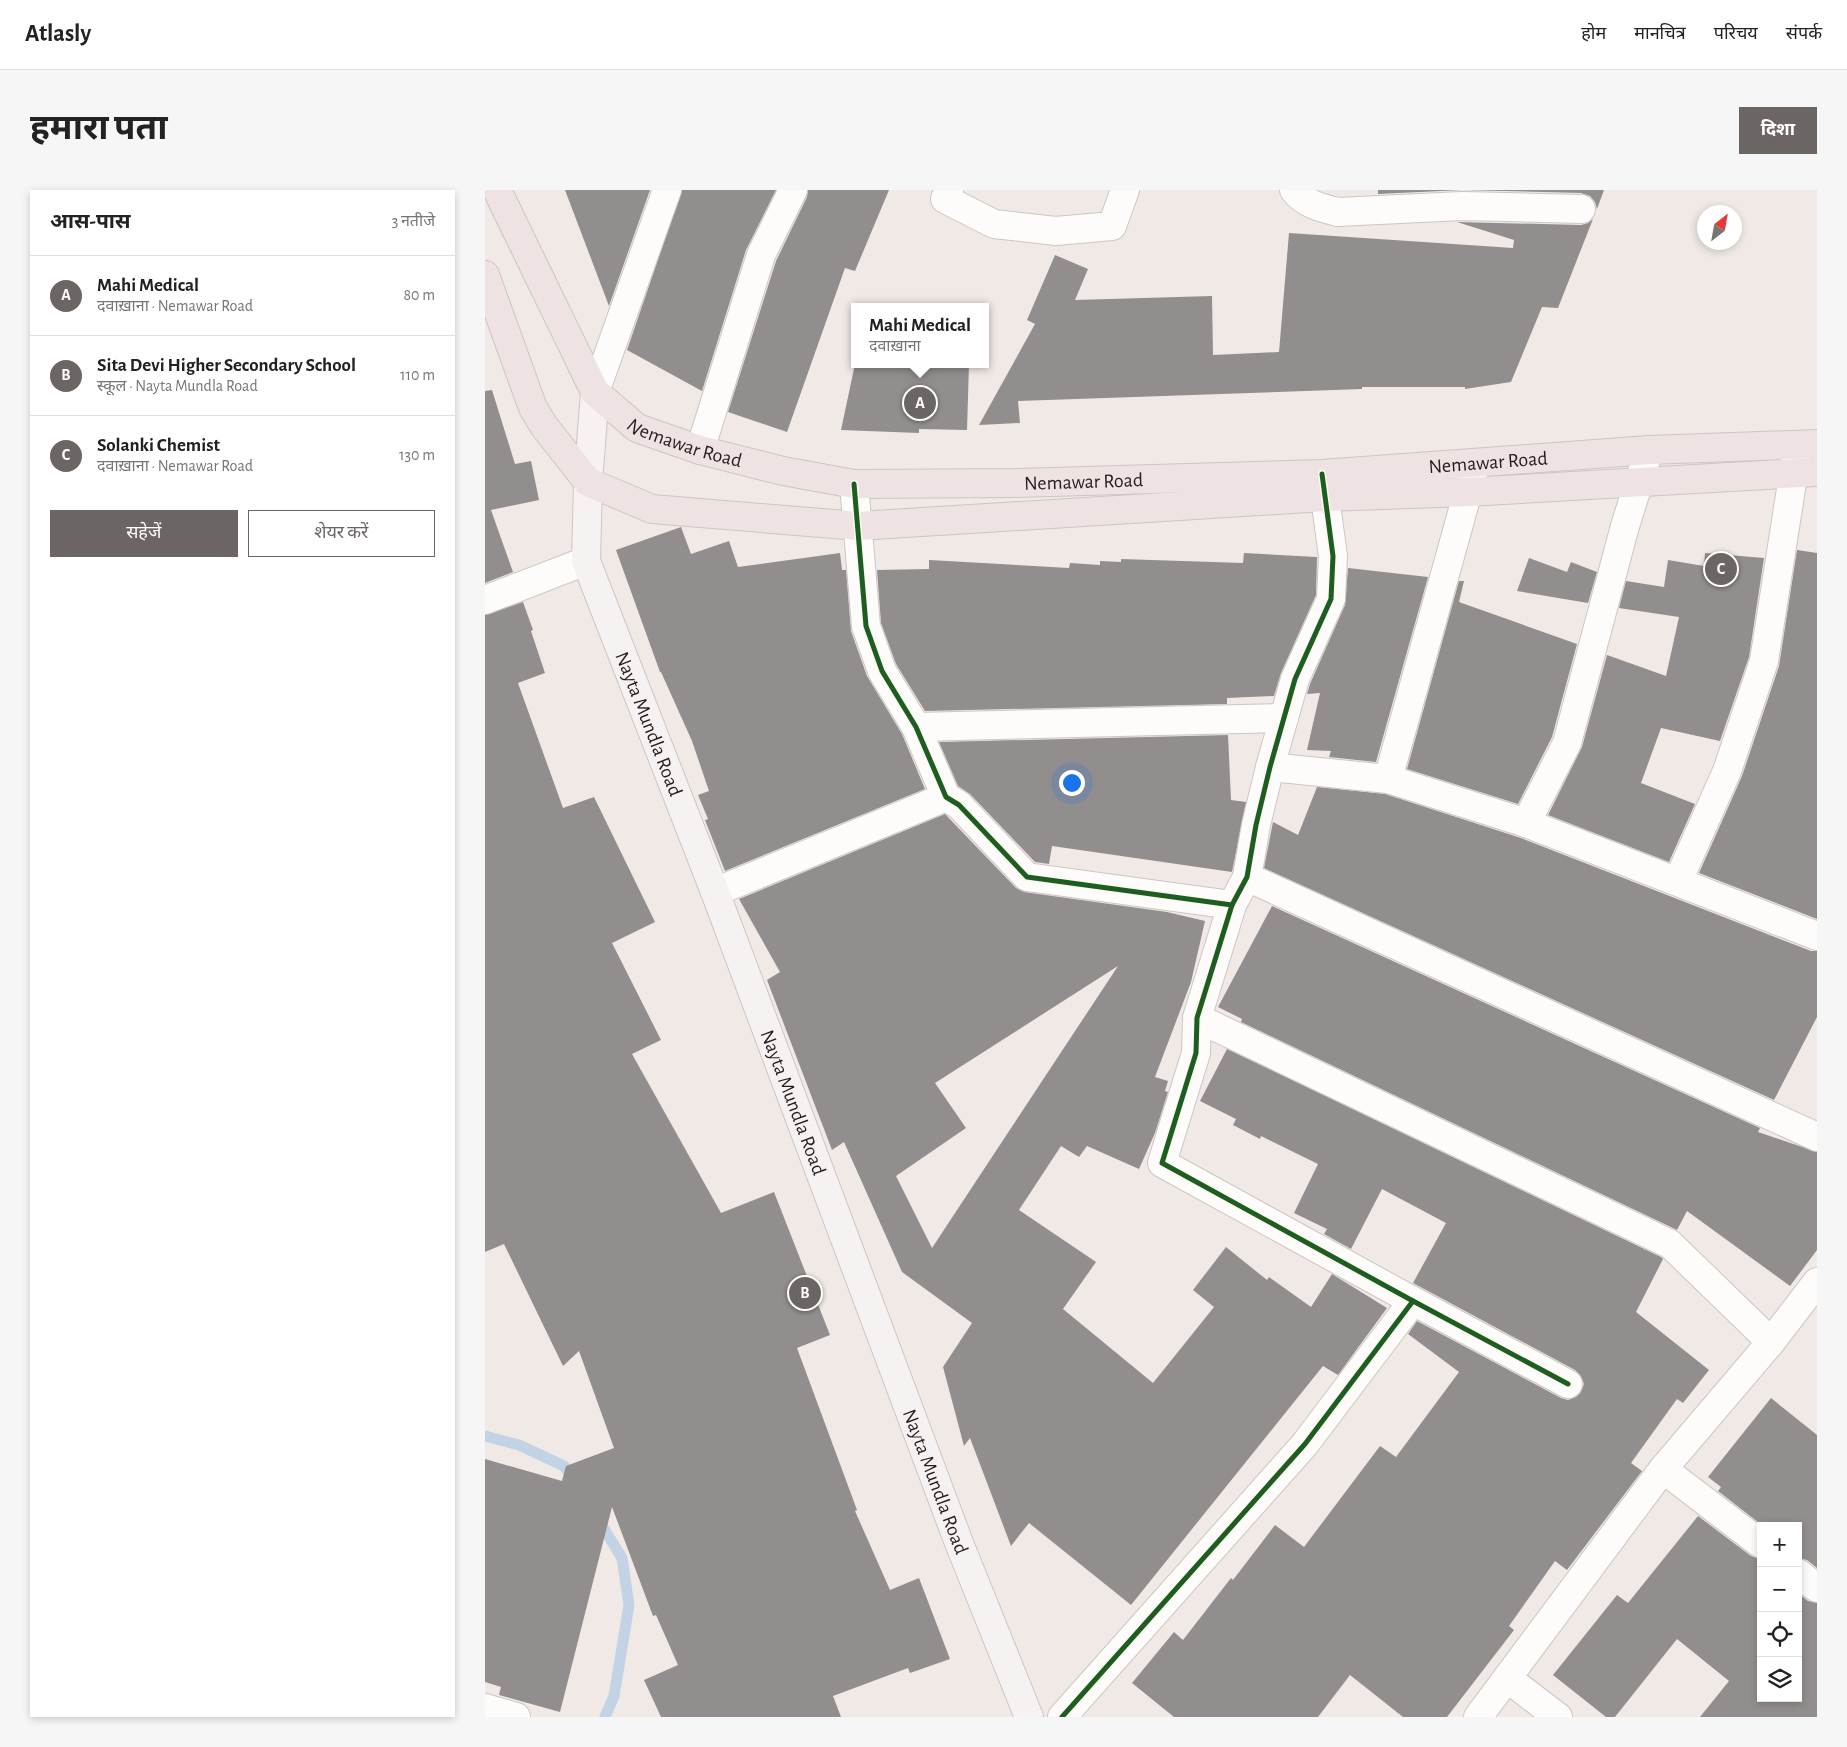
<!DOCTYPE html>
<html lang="hi">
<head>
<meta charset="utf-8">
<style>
  :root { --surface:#fff; --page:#f6f6f6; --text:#222; --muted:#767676; --line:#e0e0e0; --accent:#6b6563 }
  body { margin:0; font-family:"Alegreya Sans","Noto Sans Devanagari",sans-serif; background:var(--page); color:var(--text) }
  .controls { position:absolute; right:15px; bottom:15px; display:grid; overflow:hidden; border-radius:0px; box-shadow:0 2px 8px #0003 }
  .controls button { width:45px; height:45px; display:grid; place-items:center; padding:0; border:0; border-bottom:1px solid var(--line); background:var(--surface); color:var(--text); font:25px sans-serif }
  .compass { position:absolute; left:1212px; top:15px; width:45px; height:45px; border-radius:50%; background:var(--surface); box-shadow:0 2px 8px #0003; rotate:31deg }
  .you { position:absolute; left:586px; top:592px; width:18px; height:18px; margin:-12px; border:4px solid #fff; border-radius:50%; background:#1a73e8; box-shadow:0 0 0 8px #1a73e833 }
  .badge { display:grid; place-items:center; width:32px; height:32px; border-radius:50%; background:var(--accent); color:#fff; font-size:16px; font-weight:700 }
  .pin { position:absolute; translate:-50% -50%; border:2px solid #fff; box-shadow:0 1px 5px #0006 }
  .popup { position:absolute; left:366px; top:113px; width:138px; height:65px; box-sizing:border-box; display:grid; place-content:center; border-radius:0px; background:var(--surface); filter:drop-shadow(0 1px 4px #0005); font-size:16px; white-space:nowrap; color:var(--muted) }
  .popup b { font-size:19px; color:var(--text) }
  .popup::after { content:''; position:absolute; left:50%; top:100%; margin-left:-10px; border:10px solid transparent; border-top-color:var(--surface) }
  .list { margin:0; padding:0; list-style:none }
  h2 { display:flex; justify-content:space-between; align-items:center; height:65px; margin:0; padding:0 20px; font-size:21px }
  h2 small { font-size:16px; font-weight:400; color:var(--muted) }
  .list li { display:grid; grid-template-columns:32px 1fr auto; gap:15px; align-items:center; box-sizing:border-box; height:80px; padding:0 20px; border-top:1px solid var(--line) }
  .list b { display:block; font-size:19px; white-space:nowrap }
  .list p { margin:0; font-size:16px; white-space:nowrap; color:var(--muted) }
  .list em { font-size:16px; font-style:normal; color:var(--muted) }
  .actions { display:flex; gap:10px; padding:15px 20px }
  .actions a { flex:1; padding:11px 0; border:1px solid var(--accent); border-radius:0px; text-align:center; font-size:18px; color:var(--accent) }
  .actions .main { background:var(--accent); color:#fff }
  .icon { flex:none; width:28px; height:28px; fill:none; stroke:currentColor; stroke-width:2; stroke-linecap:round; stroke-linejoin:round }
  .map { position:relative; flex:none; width:1332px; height:1527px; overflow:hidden; border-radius:0px }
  header { display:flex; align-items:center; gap:30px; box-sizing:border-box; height:70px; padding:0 25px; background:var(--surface); border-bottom:1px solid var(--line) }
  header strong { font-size:24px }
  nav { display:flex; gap:28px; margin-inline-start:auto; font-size:18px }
  .intro { display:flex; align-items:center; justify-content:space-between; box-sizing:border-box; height:120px; padding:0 30px }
  h1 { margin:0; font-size:35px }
  .button { padding:12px 22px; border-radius:0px; background:var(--accent); color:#fff; font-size:18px; font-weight:700 }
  main { display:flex; gap:30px; padding:0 30px }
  aside { flex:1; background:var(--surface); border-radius:0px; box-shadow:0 2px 8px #0003 }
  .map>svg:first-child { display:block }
</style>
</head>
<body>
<header>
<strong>Atlasly</strong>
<nav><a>होम</a><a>मानचित्र</a><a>परिचय</a><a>संपर्क</a></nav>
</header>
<div class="intro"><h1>हमारा पता</h1><a class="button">दिशा</a></div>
<main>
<aside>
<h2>आस-पास<small>3 नतीजे</small></h2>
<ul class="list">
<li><span class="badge">A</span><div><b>Mahi Medical</b><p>दवाख़ाना · Nemawar Road</p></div><em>80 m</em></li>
<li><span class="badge">B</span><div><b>Sita Devi Higher Secondary School</b><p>स्कूल · Nayta Mundla Road</p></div><em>110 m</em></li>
<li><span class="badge">C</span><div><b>Solanki Chemist</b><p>दवाख़ाना · Nemawar Road</p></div><em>130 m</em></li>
</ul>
<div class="actions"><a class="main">सहेजें</a><a>शेयर करें</a></div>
</aside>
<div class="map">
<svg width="1332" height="1527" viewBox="0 0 1332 1527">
  <rect width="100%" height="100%" fill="#f1e9e6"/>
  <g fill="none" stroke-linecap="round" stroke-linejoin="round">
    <g stroke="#c3d3e6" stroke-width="11">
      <polyline points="0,1246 34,1255 79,1276 89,1290"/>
      <polyline points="113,1329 137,1368 144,1415 129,1506 120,1527"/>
    </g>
  </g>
  <g fill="#928e8e" fill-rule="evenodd">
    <polygon points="80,0 165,0 124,116"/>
    <polygon points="197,0 291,0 261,60 217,201 142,160"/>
    <polygon points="323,0 404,0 370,81 360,78 302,242 243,222 291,71 322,7"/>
    <polygon points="893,0 1119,0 1112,19 1110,12 1105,6 1096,3 977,0 893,4"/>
    <polygon points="1108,29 1073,118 1057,117 1026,192 980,199 980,197 877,197 877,199 533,211 535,233 494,235 550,134 542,130 570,65 603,79 590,110 727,106 728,165 794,162 804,43 1028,58 1029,50 972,32 1096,35 1103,33"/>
    <polygon points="370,174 484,174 482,240 434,239 434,243 356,240"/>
    <polygon points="7,200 30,274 46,271 54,310 6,320 28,382 0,393 0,201"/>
    <polygon points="196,337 206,364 244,351 253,377 355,363 357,380 361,380 366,441 382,486 417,544 440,599 240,681 220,630 223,629 213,605 224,601 207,551 176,482 175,482 131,360"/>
    <polygon points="1312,360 1332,363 1332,729 1214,683 1257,586 1294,476"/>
    <polygon points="759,363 832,367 831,405 796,483 789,506 742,508 742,514 440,521 411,474 396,433 392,380 444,379 444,370 584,378 585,373 615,375 615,371 636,372 636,369 758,373"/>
    <polygon points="1220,363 1279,368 1264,467 1235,551 1176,538 1156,593 1210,614 1184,672 1063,625 1097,557 1122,465 1181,486 1194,427 1134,418 1141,391 1179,397 1183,370 1219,376"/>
    <polygon points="1044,368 1082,382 1086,372 1112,382 1103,413 1032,401"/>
    <polygon points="863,378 943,387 891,572 844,567 846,561 822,560 835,503 822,504 825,494 860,415"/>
    <polygon points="974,391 979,391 974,412 1092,454 1067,547 1033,614 922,579"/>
    <polygon points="38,412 48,440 46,441 60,483 33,493 78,618 109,607 170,732 127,753 176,850 147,864 236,1023 289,1002 345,1145 312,1158 372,1320 370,1321 405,1400 434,1388 465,1469 425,1483 423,1478 348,1506 356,1527 176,1527 159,1490 193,1475 171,1425 168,1426 127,1317 75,1522 14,1505 16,1497 0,1492 0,1269 77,1291 81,1276 129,1258 94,1161 78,1176 19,1054 0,1062 0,425"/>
    <polygon points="743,545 746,610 761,612 747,682 567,656 564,674 550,672 485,604 473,596 454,552"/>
    <polygon points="832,597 900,604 1036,648 1326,761 1332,761 1332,827 1289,910 779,678 788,632 813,645"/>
    <path d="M460,624L531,698L539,702L682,722L720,731L706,792L670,887L683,891L680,901L683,902L670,943L654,979L602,956L594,967L576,956L534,1020L611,1072L578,1119L668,1193L729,1117L708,1100L741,1057L782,1090L784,1087L826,1117L847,1084L902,1118L853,1185L838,1176L646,1415L544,1333L526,1356L485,1248L479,1256L458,1177L487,1133L417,1082L359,952L347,960L282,790L295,782L254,709ZM633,776L563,882L447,1058L411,986L481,938L450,893Z"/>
    <polygon points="787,716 1275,938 1273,942 1332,962 1332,1060 1305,1096 1202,1021 1192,1040 756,832 757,829 733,817"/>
    <polygon points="742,859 1176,1067 1178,1069 1151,1122 1224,1180 1198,1213 1192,1209 1146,1273 1157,1281 1082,1380 1070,1371 1024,1436 1029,1440 962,1527 918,1527 865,1485 833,1527 689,1527 647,1493 689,1442 698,1450 746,1388 748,1390 790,1335 819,1357 895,1256 911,1267 974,1182 923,1144 932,1131 1076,1208 1083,1210 1091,1207 1096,1202 1099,1194 1096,1186 1090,1180 928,1093 961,1033 897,999 866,1059 839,1044 842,1039 809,1023 833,974 776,946 775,949 748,935 751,929 715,911"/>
    <polygon points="1286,1208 1332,1245 1332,1378 1322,1370 1313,1368 1313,1336 1278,1336 1233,1301 1236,1297 1223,1287"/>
    <polygon points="1213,1326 1266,1366 1276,1369 1276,1508 1313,1508 1313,1403 1323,1411 1332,1413 1332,1527 1215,1527 1244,1491 1192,1449 1130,1527 1121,1527 1068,1485 1132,1405 1143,1413"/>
  </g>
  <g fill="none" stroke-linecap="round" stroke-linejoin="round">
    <defs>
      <g id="minor">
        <polyline points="464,0 460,9 509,34 571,41 627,36 640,0"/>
        <path d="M809,0C820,14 836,18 853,22L977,16L1096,19"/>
        <polyline points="110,202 182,0"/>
        <polyline points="215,260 276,65 308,0"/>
        <polyline points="837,285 848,366 846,409 810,489 785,577 771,635 762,687 747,715 712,828 711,863 677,973 928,1111"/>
        <polyline points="369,294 381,436 397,481 431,537 461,607 474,615 542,687 747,715"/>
        <polyline points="0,410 101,371"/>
        <polyline points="431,537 799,528"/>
        <polyline points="785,577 903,589 1041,633 1332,746"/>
        <polyline points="903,589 989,280"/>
        <polyline points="1041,633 1082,553 1140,336 1164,260"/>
        <polyline points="762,687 1332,947"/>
        <polyline points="1193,691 1242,581 1279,471 1312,261"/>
        <polyline points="230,702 461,607"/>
        <polyline points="712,828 1185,1054 1286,1152"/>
        <polyline points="1178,1279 1276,1354"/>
        <polyline points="1313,1383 1332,1398"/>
        <polyline points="1022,1488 1073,1527"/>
        <polyline points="0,1518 31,1527"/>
        <polyline points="577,1527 820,1254 928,1111 1083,1194"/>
        <polyline points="993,1527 1178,1279 1286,1152 1332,1092"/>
      </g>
      <g id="secondary">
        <path id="s1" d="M110,202L103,292L101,371L230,702L474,1353L544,1527"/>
      </g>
      <g id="trunk">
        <path id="s2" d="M12,0L110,202L152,238L215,260L298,281L369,294L533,293L837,284L1164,260L1332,254"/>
        <polyline points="0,85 48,218 59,236 103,292 167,319 373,336 840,307 983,302 1332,282"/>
      </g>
    </defs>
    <use href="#minor" stroke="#ccc6c3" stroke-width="30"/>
    <use href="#secondary" stroke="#ccc6c3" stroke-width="30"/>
    <use href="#trunk" stroke="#cac6c4" stroke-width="30"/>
    <use href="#minor" stroke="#fdfcfb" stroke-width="28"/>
    <use href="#secondary" stroke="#f7f2f2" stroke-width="28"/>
    <use href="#trunk" stroke="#eee2e2" stroke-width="28"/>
    <defs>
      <g id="cycleway">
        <polyline points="837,284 848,366 846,409 810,489 785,577 771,635 762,687 747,715 712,828 711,863 677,973 928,1111"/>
        <polyline points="369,294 381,436 397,481 431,537 461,607 474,615 542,687 747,715"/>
        <polyline points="577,1527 820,1254 928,1111 1083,1194"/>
      </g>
    </defs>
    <use href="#cycleway" stroke="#fff6f2" stroke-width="8"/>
    <use href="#cycleway" stroke="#1b5e20" stroke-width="5"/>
  </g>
  <g text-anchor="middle" stroke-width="5" stroke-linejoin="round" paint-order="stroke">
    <g font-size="20" fill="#231e1c" stroke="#fff6f2">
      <text dy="7" stroke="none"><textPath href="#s2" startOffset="330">Nemawar Road</textPath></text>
      <text dy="7" stroke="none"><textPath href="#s2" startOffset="1139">Nemawar Road</textPath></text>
      <text dy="7" stroke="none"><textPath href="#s2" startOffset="734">Nemawar Road</textPath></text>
      <text dy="7" stroke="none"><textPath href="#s1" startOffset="344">Nayta Mundla Road</textPath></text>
      <text dy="7" stroke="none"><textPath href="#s1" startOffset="749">Nayta Mundla Road</textPath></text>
      <text dy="7" stroke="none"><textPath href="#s1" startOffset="1154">Nayta Mundla Road</textPath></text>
    </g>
  </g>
</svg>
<div class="controls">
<button>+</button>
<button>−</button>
<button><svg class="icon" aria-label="locate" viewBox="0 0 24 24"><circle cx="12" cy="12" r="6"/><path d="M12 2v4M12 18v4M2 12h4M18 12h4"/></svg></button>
<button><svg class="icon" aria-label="layers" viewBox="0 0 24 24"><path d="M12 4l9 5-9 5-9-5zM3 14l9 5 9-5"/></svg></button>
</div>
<svg class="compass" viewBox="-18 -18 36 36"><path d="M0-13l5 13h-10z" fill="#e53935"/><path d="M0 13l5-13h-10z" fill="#767676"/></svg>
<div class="you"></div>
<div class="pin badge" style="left:435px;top:213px">A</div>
<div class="popup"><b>Mahi Medical</b>दवाख़ाना</div>
<div class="pin badge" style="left:320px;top:1103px">B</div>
<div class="pin badge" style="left:1236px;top:379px">C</div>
</div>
</main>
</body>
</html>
